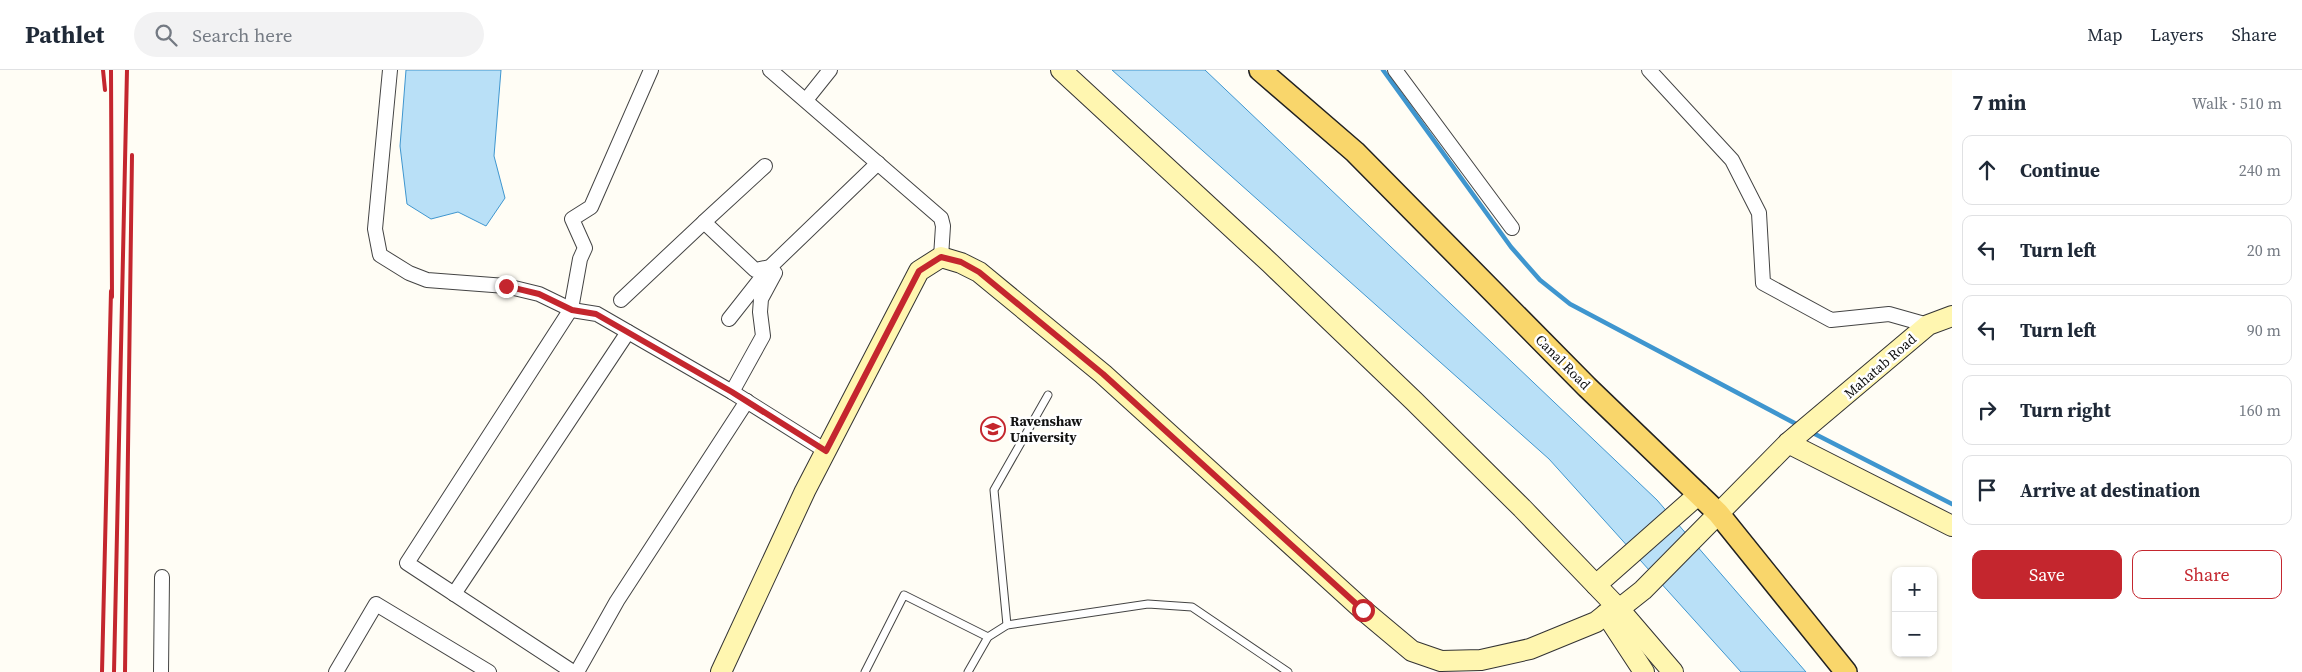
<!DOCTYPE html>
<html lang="en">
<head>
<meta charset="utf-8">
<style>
  :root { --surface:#fff; --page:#f2f2f3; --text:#1f2937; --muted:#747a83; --line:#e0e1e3; --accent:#c4262e }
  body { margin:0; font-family:"Source Serif 4",serif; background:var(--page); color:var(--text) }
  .controls { position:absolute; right:15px; bottom:15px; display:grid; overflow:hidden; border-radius:10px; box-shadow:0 1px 4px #0004 }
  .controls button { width:45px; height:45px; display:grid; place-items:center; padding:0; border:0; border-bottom:1px solid var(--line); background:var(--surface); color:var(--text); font:25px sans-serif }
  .stop { position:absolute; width:15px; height:15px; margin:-11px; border:4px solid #c4262e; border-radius:50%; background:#fff }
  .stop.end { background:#c4262e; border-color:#fff; box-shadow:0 1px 5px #0008 }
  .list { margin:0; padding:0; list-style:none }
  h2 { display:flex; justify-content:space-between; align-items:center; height:65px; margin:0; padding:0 20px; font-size:21px }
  h2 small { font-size:16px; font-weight:400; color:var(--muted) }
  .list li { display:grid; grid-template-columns:32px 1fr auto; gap:15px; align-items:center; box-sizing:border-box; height:70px; margin:0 10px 10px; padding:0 10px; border:1px solid var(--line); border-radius:10px }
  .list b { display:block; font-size:19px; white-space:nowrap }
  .list em { font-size:16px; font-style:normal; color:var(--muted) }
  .actions { display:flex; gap:10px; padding:15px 20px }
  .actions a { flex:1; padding:11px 0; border:1px solid var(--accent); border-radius:10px; text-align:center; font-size:18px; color:var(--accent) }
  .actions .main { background:var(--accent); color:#fff }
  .icon { flex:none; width:28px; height:28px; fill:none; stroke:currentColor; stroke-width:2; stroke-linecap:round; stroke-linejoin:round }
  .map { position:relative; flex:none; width:1952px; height:602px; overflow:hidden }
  header { display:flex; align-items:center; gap:30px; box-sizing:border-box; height:70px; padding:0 25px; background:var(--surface); border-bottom:1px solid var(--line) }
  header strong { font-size:24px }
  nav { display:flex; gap:28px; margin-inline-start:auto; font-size:18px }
  .search { width:350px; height:45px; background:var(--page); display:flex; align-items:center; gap:12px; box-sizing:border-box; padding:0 18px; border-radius:28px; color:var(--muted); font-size:19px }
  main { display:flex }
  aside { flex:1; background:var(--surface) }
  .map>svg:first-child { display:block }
</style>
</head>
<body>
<header>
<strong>Pathlet</strong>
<div class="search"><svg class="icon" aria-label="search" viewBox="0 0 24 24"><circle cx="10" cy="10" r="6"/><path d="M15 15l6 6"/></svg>Search here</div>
<nav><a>Map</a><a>Layers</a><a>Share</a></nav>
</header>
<main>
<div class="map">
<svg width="1952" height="602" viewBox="0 0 1952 602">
  <rect width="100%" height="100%" fill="#fffdf5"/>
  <g fill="#b9e0f7" stroke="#3f96cf">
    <polygon points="406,0 501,0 494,86 505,128 486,156 458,142 431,149 407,134 400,76"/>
    <polygon points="1112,0 1205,0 1657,430 1806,602 1741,602 1549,389"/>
  </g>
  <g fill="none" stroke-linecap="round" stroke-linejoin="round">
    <g stroke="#3f96cf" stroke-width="4.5">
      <polyline points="1383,0 1511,177 1540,210 1570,234 1800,356"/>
      <polyline points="1811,362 1952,434"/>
    </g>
    <defs>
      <g id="lane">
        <polyline points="1007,555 994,420 1048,325"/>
        <polyline points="865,602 904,525 988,567"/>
        <polyline points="968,602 988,567 1007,555 1148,534 1192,537 1288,602"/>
      </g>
      <g id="street">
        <polyline points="390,0 375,159 380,185 409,203 427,210 506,216 539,224 572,240 597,244 732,322 826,381"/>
        <polyline points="770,0 941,148 943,156 941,187"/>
        <polyline points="1395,0 1512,158"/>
        <polyline points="1649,0 1732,90 1759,143 1763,213 1831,250 1889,244 1928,255"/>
        <polyline points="806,30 830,0"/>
        <polyline points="704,152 765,96"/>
        <polyline points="621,230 704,152 755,200 770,197 878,93"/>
        <polyline points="729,249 770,197 775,203 761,229 760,242 763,266 732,322"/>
        <polyline points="454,524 628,262"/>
        <polyline points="161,602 162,507"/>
        <polyline points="336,602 376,534 489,602"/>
        <polyline points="573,602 407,493 571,239 580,189 585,178 572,149 591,137 651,0"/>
        <polyline points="577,602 617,531 747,331"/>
      </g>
      <g id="secondary">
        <polyline points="1061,0 1270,193 1414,331 1522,438 1619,539 1673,602"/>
        <polyline points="1788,373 1952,456"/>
        <polyline points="1596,515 1699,424"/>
        <polyline points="1606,544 1644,602"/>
        <polyline points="721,602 805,421 919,201 941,187 961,193 979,202 1103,304 1363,540 1412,581 1441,591 1481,590 1530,579 1596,552 1606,544 1619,539 1643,520 1788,373 1928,255 1952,246"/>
      </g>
      <polyline id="primary" points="1260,0 1355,82 1587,317 1718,443 1846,602"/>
    </defs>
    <use href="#lane" stroke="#444" stroke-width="9"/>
    <use href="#street" stroke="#444" stroke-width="16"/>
    <use href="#secondary" stroke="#333" stroke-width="22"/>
    <use href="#primary" stroke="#222" stroke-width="24"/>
    <use href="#lane" stroke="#fff" stroke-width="7"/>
    <use href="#street" stroke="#fff" stroke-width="14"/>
    <use href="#secondary" stroke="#fff6b0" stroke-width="20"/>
    <use href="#primary" stroke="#f9d66b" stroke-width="21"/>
    <g stroke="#c4262e" stroke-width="4">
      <polyline points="103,0 105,20"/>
      <polyline points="111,0 112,227"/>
      <polyline points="102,602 111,221"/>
      <polyline points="114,602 127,0"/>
      <polyline points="125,602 132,85"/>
    </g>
  </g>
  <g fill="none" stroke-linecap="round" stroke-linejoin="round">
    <polyline stroke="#c4262e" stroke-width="6" points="506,216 539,224 572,240 596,244 732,322 826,381 919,201 941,187 961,192 979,202 1103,304 1363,540"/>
  </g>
  <defs>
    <symbol id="university-ring" viewBox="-11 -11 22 22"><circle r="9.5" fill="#fff" stroke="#c4262e" stroke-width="1.5"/><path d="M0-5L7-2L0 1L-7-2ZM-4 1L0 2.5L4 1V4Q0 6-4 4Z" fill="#c4262e"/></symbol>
  </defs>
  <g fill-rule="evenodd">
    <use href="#university-ring" x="979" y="345" width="28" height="28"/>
  </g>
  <g text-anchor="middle" stroke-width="5" stroke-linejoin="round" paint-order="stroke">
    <g font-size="14" fill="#111" stroke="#fff">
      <text transform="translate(1563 292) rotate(45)" y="5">Canal Road</text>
      <text transform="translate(1880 296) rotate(-41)" y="5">Mahatab Road</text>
    </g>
    <g font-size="14" font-weight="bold" fill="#111" stroke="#fff" text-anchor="start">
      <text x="1010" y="356">Ravenshaw<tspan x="1010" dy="16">University</tspan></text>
    </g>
  </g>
</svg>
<div class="controls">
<button>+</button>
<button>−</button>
</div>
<div class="stop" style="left:1363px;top:540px"></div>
<div class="stop end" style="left:506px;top:216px"></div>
</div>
<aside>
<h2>7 min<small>Walk · 510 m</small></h2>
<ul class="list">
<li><svg class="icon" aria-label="ahead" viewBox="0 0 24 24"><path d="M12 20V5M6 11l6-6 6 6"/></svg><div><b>Continue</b></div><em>240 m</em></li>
<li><svg class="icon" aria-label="left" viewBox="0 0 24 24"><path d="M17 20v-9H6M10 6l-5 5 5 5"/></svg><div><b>Turn left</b></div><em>20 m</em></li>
<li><svg class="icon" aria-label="left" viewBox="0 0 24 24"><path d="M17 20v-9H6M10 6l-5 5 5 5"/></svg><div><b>Turn left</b></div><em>90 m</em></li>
<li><svg class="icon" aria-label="right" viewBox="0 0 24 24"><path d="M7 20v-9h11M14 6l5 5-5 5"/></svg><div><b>Turn right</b></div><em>160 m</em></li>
<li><svg class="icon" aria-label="arrive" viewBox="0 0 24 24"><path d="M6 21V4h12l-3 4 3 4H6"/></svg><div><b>Arrive at destination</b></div></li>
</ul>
<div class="actions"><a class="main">Save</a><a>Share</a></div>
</aside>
</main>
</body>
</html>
